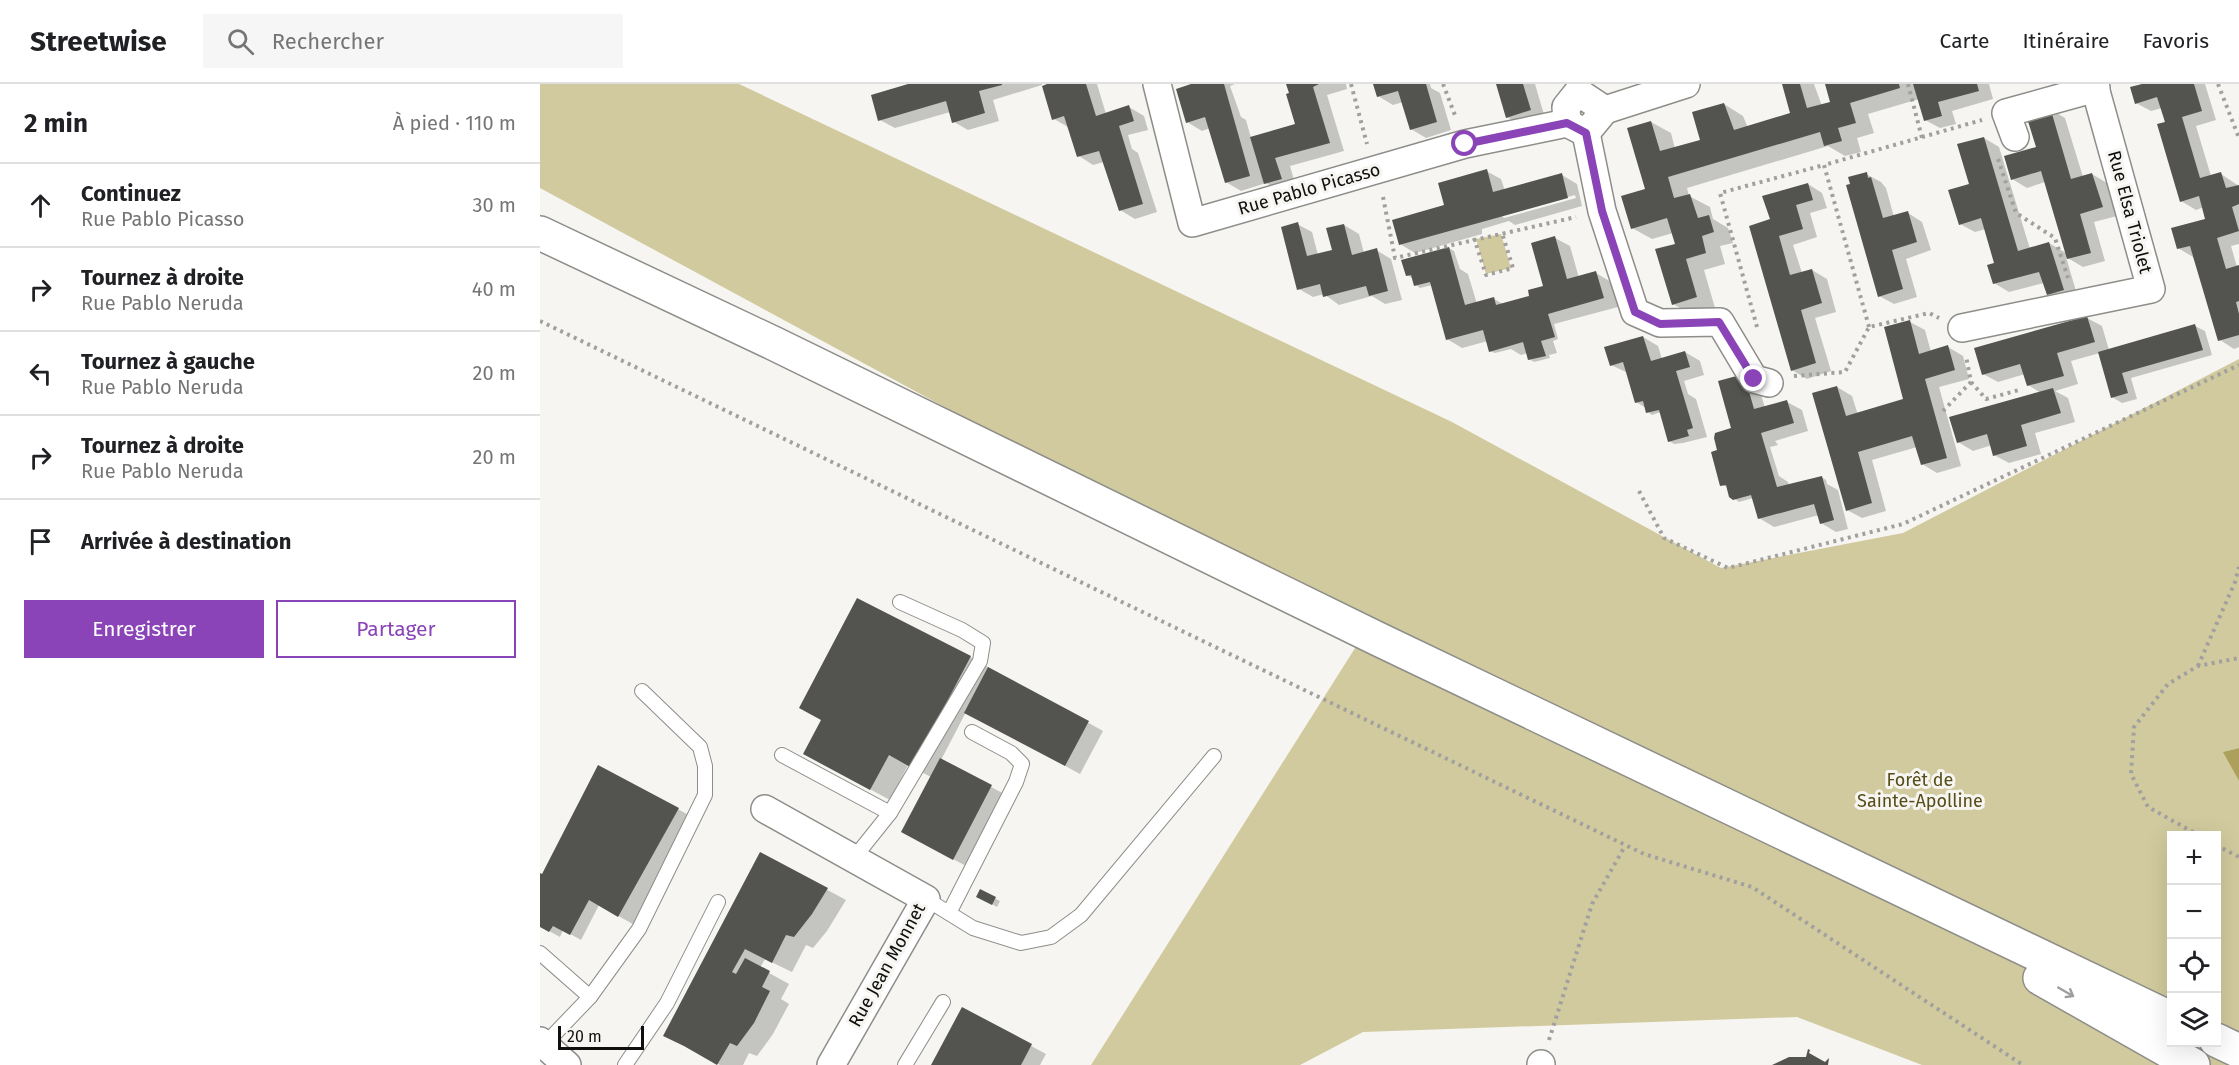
<!DOCTYPE html>
<html lang="fr">
<head>
<meta charset="utf-8">
<style>
  :root { --surface:#fff; --page:#f6f6f6; --text:#202124; --muted:#757577; --line:#e0e0e0; --accent:#8a44b7 }
  body { margin:0; font-family:"Fira Sans",sans-serif; background:var(--page); color:var(--text) }
  .controls { position:absolute; right:18px; bottom:18px; display:grid; overflow:hidden; border-radius:0px; box-shadow:0 6px 24px #0002 }
  .controls button { width:54px; height:54px; display:grid; place-items:center; padding:0; border:0; border-bottom:2px solid var(--line); background:var(--surface); color:var(--text); font:30px sans-serif }
  .scale { position:absolute; left:18px; bottom:15px; width:86px; box-sizing:border-box; padding-left:6px; border:3px solid #0f0f0e; border-top:0; font-size:16px; line-height:21px; white-space:nowrap; color:#0f0f0e; -webkit-text-stroke:4px #f6f5f1; paint-order:stroke }
  .stop { position:absolute; width:18px; height:18px; margin:-14px; border:4px solid #8a44b7; border-radius:50%; background:#fff }
  .stop.end { background:#8a44b7; border-color:#fff; box-shadow:0 2px 6px #0008 }
  .list { margin:0; padding:0; list-style:none }
  h2 { display:flex; justify-content:space-between; align-items:center; height:78px; margin:0; padding:0 24px; font-size:26px }
  h2 small { font-size:20px; font-weight:400; color:var(--muted) }
  .list li { display:grid; grid-template-columns:39px 1fr auto; gap:18px; align-items:center; box-sizing:border-box; height:84px; padding:0 24px; border-top:2px solid var(--line) }
  .list b { display:block; font-size:22px; white-space:nowrap }
  .list p { margin:0; font-size:20px; white-space:nowrap; color:var(--muted) }
  .list em { font-size:20px; font-style:normal; color:var(--muted) }
  .actions { display:flex; gap:12px; padding:18px 24px }
  .actions a { flex:1; padding:14px 0; border:2px solid var(--accent); border-radius:0px; text-align:center; font-size:21px; color:var(--accent) }
  .actions .main { background:var(--accent); color:#fff }
  .icon { flex:none; width:33px; height:33px; fill:none; stroke:currentColor; stroke-width:2; stroke-linecap:round; stroke-linejoin:round }
  .map { position:relative; flex:none; width:1699px; height:981px; overflow:hidden }
  header { display:flex; align-items:center; gap:36px; box-sizing:border-box; height:84px; padding:0 30px; background:var(--surface); border-bottom:2px solid var(--line) }
  header strong { font-size:28px }
  nav { display:flex; gap:33px; margin-inline-start:auto; font-size:21px }
  .search { width:420px; height:54px; background:var(--page); display:flex; align-items:center; gap:15px; box-sizing:border-box; padding:0 21px; border-radius:0px; color:var(--muted); font-size:22px }
  main { display:flex }
  aside { flex:1; background:var(--surface) }
  .map>svg:first-child { display:block }
</style>
</head>
<body>
<header>
<strong>Streetwise</strong>
<div class="search"><svg class="icon" aria-label="search" viewBox="0 0 24 24"><circle cx="10" cy="10" r="6"/><path d="M15 15l6 6"/></svg>Rechercher</div>
<nav><a>Carte</a><a>Itinéraire</a><a>Favoris</a></nav>
</header>
<main>
<aside>
<h2>2 min<small>À pied · 110 m</small></h2>
<ul class="list">
<li><svg class="icon" aria-label="ahead" viewBox="0 0 24 24"><path d="M12 20V5M6 11l6-6 6 6"/></svg><div><b>Continuez</b><p>Rue Pablo Picasso</p></div><em>30 m</em></li>
<li><svg class="icon" aria-label="right" viewBox="0 0 24 24"><path d="M7 20v-9h11M14 6l5 5-5 5"/></svg><div><b>Tournez à droite</b><p>Rue Pablo Neruda</p></div><em>40 m</em></li>
<li><svg class="icon" aria-label="left" viewBox="0 0 24 24"><path d="M17 20v-9H6M10 6l-5 5 5 5"/></svg><div><b>Tournez à gauche</b><p>Rue Pablo Neruda</p></div><em>20 m</em></li>
<li><svg class="icon" aria-label="right" viewBox="0 0 24 24"><path d="M7 20v-9h11M14 6l5 5-5 5"/></svg><div><b>Tournez à droite</b><p>Rue Pablo Neruda</p></div><em>20 m</em></li>
<li><svg class="icon" aria-label="arrive" viewBox="0 0 24 24"><path d="M6 21V4h12l-3 4 3 4H6"/></svg><div><b>Arrivée à destination</b></div></li>
</ul>
<div class="actions"><a class="main">Enregistrer</a><a>Partager</a></div>
</aside>
<div class="map">
<svg width="1699" height="981" viewBox="0 0 1699 981">
  <rect width="100%" height="100%" fill="#f6f5f1"/>
  <g fill="#d1ca9e" fill-rule="evenodd">
    <path d="M0,0H199L912,338L1181,484L1363,449L1699,275V664L1684,668L1699,697V981H1382L1257,933L823,948L760,981H551L824,550L0,104ZM1632,752H1676V958H1632Z"/>
    <polygon points="961,150 971,184 946,190 936,155"/>
  </g>
  <polygon fill="#aca05c" points="1699,664 1699,697 1683,668"/>
  <g fill="#0003" fill-rule="evenodd">
    <polygon points="373,0 502,0 502,1 453,16 459,37 428,46 414,38 410,28 355,44 340,36"/>
    <polygon points="511,0 557,0 566,30 589,23 604,32 608,46 588,51 592,65 598,69 617,128 595,135 580,126 564,78 553,81 539,72 528,43 514,35"/>
    <polygon points="656,0 695,0 690,2 701,33 706,36 711,54 757,41 748,0 806,0 807,5 787,11 804,67 750,82 756,103 740,107 726,99 701,107 686,98 670,44 662,47 647,38"/>
    <polygon points="835,0 890,0 891,4 900,9 911,46 886,54 871,45 863,18 853,21 838,12"/>
    <polygon points="957,0 995,0 1005,34 982,41 967,33"/>
    <polygon points="1243,0 1274,0 1282,22 1292,19 1286,0 1449,0 1453,15 1412,27 1416,40 1400,44 1385,36 1379,15 1328,30 1334,49 1317,54 1321,68 1305,72 1288,62 1147,104 1149,112 1170,123 1173,135 1188,144 1193,159 1180,162 1185,180 1164,186 1175,224 1153,231 1133,220 1137,161 1133,149 1112,155 1092,144 1106,106 1111,38 1131,49 1135,65 1162,57 1184,20 1203,32 1208,44 1252,30"/>
    <polygon points="1607,0 1665,0 1676,36 1656,42 1671,92 1681,90 1699,102 1699,160 1691,162 1697,183 1699,183 1699,263 1694,265 1680,256 1653,173 1638,164 1667,136 1664,123 1656,126 1641,117 1622,24 1611,27 1596,19"/>
    <polygon points="1510,25 1525,34 1543,93 1552,90 1567,99 1577,132 1554,138 1565,177 1543,183 1526,173 1538,214 1523,218 1508,210 1504,199 1469,208 1454,199 1456,180 1446,145 1435,148 1420,140 1444,54 1459,63 1490,165 1509,159 1526,169 1505,98 1487,104 1472,95 1498,64"/>
    <path d="M946,87L961,95L965,107L1022,91L1037,100L1042,122L975,141L969,137L942,145V150L875,169L860,160L910,123ZM1035,111L1036,114L964,134L961,131Z"/>
    <polygon points="1326,90 1341,98 1346,104 1354,133 1368,129 1382,138 1391,166 1366,175 1377,213 1354,220 1339,212"/>
    <polygon points="1268,100 1282,109 1287,124 1270,129 1277,153 1253,161 1262,189 1272,186 1287,195 1296,228 1275,234 1291,287 1267,295 1252,286 1232,136"/>
    <polygon points="757,140 772,148 778,171 793,167 804,141 819,150 824,169 836,166 851,175 862,216 845,220 832,212 799,221 784,210 773,213 759,205"/>
    <polygon points="1015,154 1030,162 1039,194 1056,189 1071,198 1078,223 1014,240 1018,255 1013,257 1017,269 1009,271 1010,274 994,278 989,275 988,269 981,271 971,265 955,269 950,267 948,257 922,264 907,255 892,201 880,204 876,201 874,195 867,191 909,164 914,167 920,185 928,190 937,220 954,215 963,220 991,213 1005,203"/>
    <polygon points="1547,234 1562,242 1569,266 1655,242 1665,247 1672,271 1591,294 1597,315 1582,319 1572,313 1560,269 1531,277 1538,300 1515,307 1528,314 1535,338 1495,349 1501,370 1469,379 1454,371 1452,361 1433,367 1418,358 1501,309 1488,301 1485,290 1458,298 1443,290"/>
    <polygon points="1370,238 1385,246 1391,268 1408,263 1423,272 1429,295 1399,303 1421,382 1397,389 1382,380 1377,363 1332,376 1346,427 1322,434 1307,426 1297,303 1312,312 1318,331 1365,316"/>
    <polygon points="1103,253 1118,262 1122,275 1145,268 1160,277 1164,291 1144,297 1148,310 1156,315 1167,353 1143,359 1134,360 1129,357 1121,328 1112,331 1108,328 1106,324 1096,318 1088,289 1071,281"/>
    <polygon points="1180,298 1218,300 1225,324 1247,318 1262,326 1268,347 1235,357 1238,361 1230,363 1239,392 1248,398 1249,402 1281,393 1286,396 1287,400 1298,406 1308,445 1296,448 1281,439 1279,431 1234,443 1219,434 1213,414 1199,418 1191,412 1188,403 1181,401 1178,368 1193,345"/>
    <polygon points="430,573 563,647 540,690 426,628 401,676 466,711 428,783 377,756 391,693 368,681 350,716 285,681"/>
    <polygon points="59,683 158,736 98,843 59,821 41,856 23,846 20,853 0,842 0,791 8,795"/>
    <polygon points="221,770 306,816 287,847 273,864 266,861 252,888 225,875 220,884 249,900 241,915 249,920 233,950 217,972 209,969 203,981 180,981 125,952"/>
    <polygon points="440,807 460,817 457,823 438,812"/>
    <polygon points="423,925 506,970 500,981 393,981"/>
  </g>
  <g fill="#53534f">
    <polygon points="368,0 462,0 462,1 439,7 445,29 412,39 406,17 338,37 331,11"/>
    <polygon points="507,0 546,0 556,32 589,21 594,37 579,42 603,120 579,127 559,67 537,73 524,32 512,36 502,2"/>
    <polygon points="651,0 684,0 710,92 685,99 665,33 646,39 636,5"/>
    <polygon points="746,0 779,0 773,3 790,59 735,74 742,95 724,100 710,53 755,40 746,10 749,9"/>
    <polygon points="833,0 886,0 897,38 870,46 858,7 837,13"/>
    <polygon points="956,0 983,0 991,26 966,34"/>
    <polygon points="1242,0 1260,0 1267,24 1290,18 1285,0 1359,0 1360,4 1310,19 1316,39 1298,44 1302,57 1284,62 1280,48 1128,93 1134,114 1150,110 1158,134 1169,131 1174,148 1162,152 1166,169 1146,175 1157,213 1132,221 1115,165 1135,160 1127,134 1091,145 1081,112 1105,105 1087,44 1111,37 1120,67 1160,56 1152,28 1184,19 1194,46 1250,29"/>
    <polygon points="1373,0 1437,0 1439,7 1398,18 1402,32 1384,37"/>
    <polygon points="1602,0 1654,0 1662,27 1642,33 1660,94 1681,88 1686,104 1699,101 1699,120 1692,123 1699,147 1677,154 1686,185 1699,181 1699,217 1696,218 1699,230 1699,251 1678,257 1650,162 1637,165 1631,144 1665,135 1659,112 1640,118 1617,40 1625,38 1617,13 1595,20 1590,3"/>
    <polygon points="1510,23 1531,95 1552,89 1563,123 1540,130 1551,169 1527,175 1501,87 1471,96 1464,72 1496,63 1486,31"/>
    <polygon points="1444,53 1478,167 1509,158 1524,206 1507,211 1499,188 1453,200 1447,181 1454,179 1441,134 1419,141 1408,106 1429,100 1417,60"/>
    <polygon points="947,85 953,108 1022,89 1028,114 859,161 852,136 904,121 898,99"/>
    <polygon points="1327,88 1328,94 1331,93 1343,134 1368,127 1377,158 1352,166 1363,205 1338,213 1306,101 1310,100 1308,93"/>
    <polygon points="1268,99 1273,116 1256,121 1263,145 1239,152 1250,191 1272,185 1282,219 1261,226 1276,279 1251,287 1209,142 1230,135 1222,112"/>
    <polygon points="758,138 767,172 792,166 786,144 804,140 812,171 837,164 848,207 829,212 826,202 783,213 780,200 757,206 741,143"/>
    <polygon points="1015,152 1027,195 1056,187 1064,214 1008,230 1015,253 1001,257 1006,272 988,276 983,258 949,268 943,246 906,256 890,198 874,202 871,191 866,192 861,176 909,163 925,221 954,213 956,221 989,212 988,206 1003,202 991,159"/>
    <polygon points="1547,232 1555,258 1517,269 1524,292 1487,302 1480,280 1442,291 1434,264"/>
    <polygon points="1370,236 1379,270 1408,261 1415,286 1385,295 1407,374 1381,381 1372,352 1318,368 1332,419 1306,427 1272,309 1297,302 1306,332 1363,315 1344,243"/>
    <polygon points="1655,240 1663,266 1582,289 1588,309 1571,314 1558,268"/>
    <polygon points="1103,252 1111,277 1145,267 1150,283 1136,287 1153,344 1147,346 1149,352 1128,358 1119,326 1106,329 1103,317 1095,319 1083,278 1070,282 1064,263"/>
    <polygon points="1204,290 1214,325 1247,316 1254,339 1221,349 1237,403 1282,392 1294,436 1280,440 1274,420 1218,435 1211,411 1193,416 1189,413 1186,401 1180,402 1171,368 1177,366 1174,354 1175,349 1191,344 1178,297"/>
    <polygon points="1513,304 1521,329 1481,341 1487,362 1453,372 1447,350 1417,359 1409,333"/>
    <polygon points="317,514 431,572 372,684 349,671 330,706 263,670 281,636 259,624"/>
    <polygon points="448,583 549,637 525,682 424,629"/>
    <polygon points="400,674 452,701 413,776 361,748"/>
    <polygon points="58,681 139,724 78,833 49,816 30,851 13,842 9,848 0,843 0,789 2,790"/>
    <polygon points="220,768 288,804 272,830 254,853 246,851 232,879 205,865 192,888 196,890 205,874 230,887 222,903 230,907 214,939 197,962 190,959 177,981 144,962 123,952"/>
    <polygon points="440,805 456,813 452,821 436,813"/>
    <polygon points="422,923 492,960 481,981 391,981"/>
    <polygon points="1268,965 1270,966 1269,969 1285,978 1289,974 1288,981 1232,981 1249,973 1266,973"/>
  </g>
  <g fill="none" stroke-linecap="round" stroke-linejoin="round">
    <defs>
      <g id="service">
        <polyline points="242,671 350,729"/>
        <polyline points="314,774 350,729 440,577 443,559 422,546 360,518"/>
        <polyline points="386,815 433,844 481,859 511,853 541,831 674,672"/>
        <polyline points="409,829 476,698 482,680 471,669 432,648"/>
        <polyline points="0,869 50,913"/>
        <polyline points="4,961 50,913 99,845 165,711 165,682 160,663 102,607"/>
        <polyline points="85,981 127,919 178,818"/>
        <polyline points="365,981 403,918"/>
      </g>
      <g id="minor">
        <polyline points="617,0 652,139 925,60 1027,39"/>
        <polygon points="1038,8 1065,26 1046,49 1027,39 1026,23"/>
        <polyline points="1065,26 1146,0"/>
        <polyline points="1046,49 1062,127 1095,228 1120,239 1180,238 1214,295 1229,299"/>
        <polyline points="1475,53 1466,29 1556,4"/>
        <polyline points="1422,244 1611,205 1554,0"/>
        <polyline points="225,725 386,815 291,981"/>
        <polyline points="0,957 27,981"/>
        <polyline points="1001,981 1001,980"/>
      </g>
      <g id="secondary">
        <polyline points="0,149 235,260 838,555 1632,935"/>
        <polyline points="1500,894 1653,981"/>
        <polyline points="1676,956 1699,967"/>
      </g>
    </defs>
    <use href="#service" stroke="#8d8d89" stroke-width="16"/>
    <use href="#minor" stroke="#8d8d89" stroke-width="30"/>
    <use href="#secondary" stroke="#8d8d89" stroke-width="36"/>
    <g stroke="#a1a09e" stroke-width="4" stroke-dasharray="3 4.5" stroke-linecap="butt">
      <polyline points="811,0 827,60"/>
      <polyline points="903,0 916,34"/>
      <polyline points="1368,0 1382,54"/>
      <polyline points="1678,0 1699,54"/>
      <polyline points="1458,75 1476,129 1515,154 1528,194"/>
      <polyline points="843,113 855,174 1036,133"/>
      <polyline points="934,154 946,191 973,184 962,149"/>
      <polyline points="0,237 1104,770 1212,803 1483,981"/>
      <polyline points="1217,243 1180,109 1284,81"/>
      <polyline points="1329,243 1284,81 1442,36"/>
      <polyline points="1254,292 1305,288 1329,243 1389,229 1399,234"/>
      <polyline points="1431,298 1446,315 1479,306"/>
      <polyline points="1403,327 1431,298 1426,272"/>
      <polyline points="1099,407 1124,454 1188,484 1363,440 1699,281"/>
      <polyline points="1658,582 1695,498 1699,483"/>
      <polyline points="1660,752 1608,723 1591,690 1594,643 1628,600 1658,582 1699,574"/>
      <polyline points="1676,761 1699,773"/>
      <polyline points="1009,956 1052,820 1085,762"/>
    </g>
    <use href="#service" stroke="#fff" stroke-width="14"/>
    <use href="#minor" stroke="#fff" stroke-width="27"/>
    <use href="#secondary" stroke="#fff" stroke-width="33"/>
  </g>
  <defs><path id="oneway-shaft" d="M-6 0H5M1.5-3L5.5 0L1.5 3" fill="none" stroke-width="1.6" stroke-linecap="round" stroke-linejoin="round" transform="scale(1.5)"/></defs>
  <use stroke="#9f9f9f" href="#oneway-shaft" transform="translate(1526 908) rotate(30)"/>
  <g fill="none" stroke-linecap="round" stroke-linejoin="round">
    <polyline stroke="#8a44b7" stroke-width="8" points="925,60 1027,39 1046,49 1062,127 1095,228 1120,240 1179,238 1214,295"/>
  </g>
  <g text-anchor="middle" stroke-width="6" stroke-linejoin="round" paint-order="stroke">
    <g font-size="18" fill="#0f0f0e" stroke="#f6f5f1">
      <text transform="translate(769 105) rotate(-16)" y="6">Rue Pablo Picasso</text>
      <text transform="translate(1590 128) rotate(75)" y="6">Rue Elsa Triolet</text>
      <text transform="translate(347 881) rotate(-61)" y="6">Rue Jean Monnet</text>
    </g>
    <g font-size="18" fill="#564d18" stroke="#f6f5f1">
      <text x="1380" y="702">Forêt de<tspan x="1380" dy="21">Sainte-Apolline</tspan></text>
    </g>
  </g>
</svg>
<div class="controls">
<button>+</button>
<button>−</button>
<button><svg class="icon" aria-label="locate" viewBox="0 0 24 24"><circle cx="12" cy="12" r="6"/><path d="M12 2v4M12 18v4M2 12h4M18 12h4"/></svg></button>
<button><svg class="icon" aria-label="layers" viewBox="0 0 24 24"><path d="M12 4l9 5-9 5-9-5zM3 14l9 5 9-5"/></svg></button>
</div>
<div class="scale">20 m</div>
<div class="stop" style="left:925px;top:60px"></div>
<div class="stop end" style="left:1214px;top:295px"></div>
</div>
</main>
</body>
</html>
